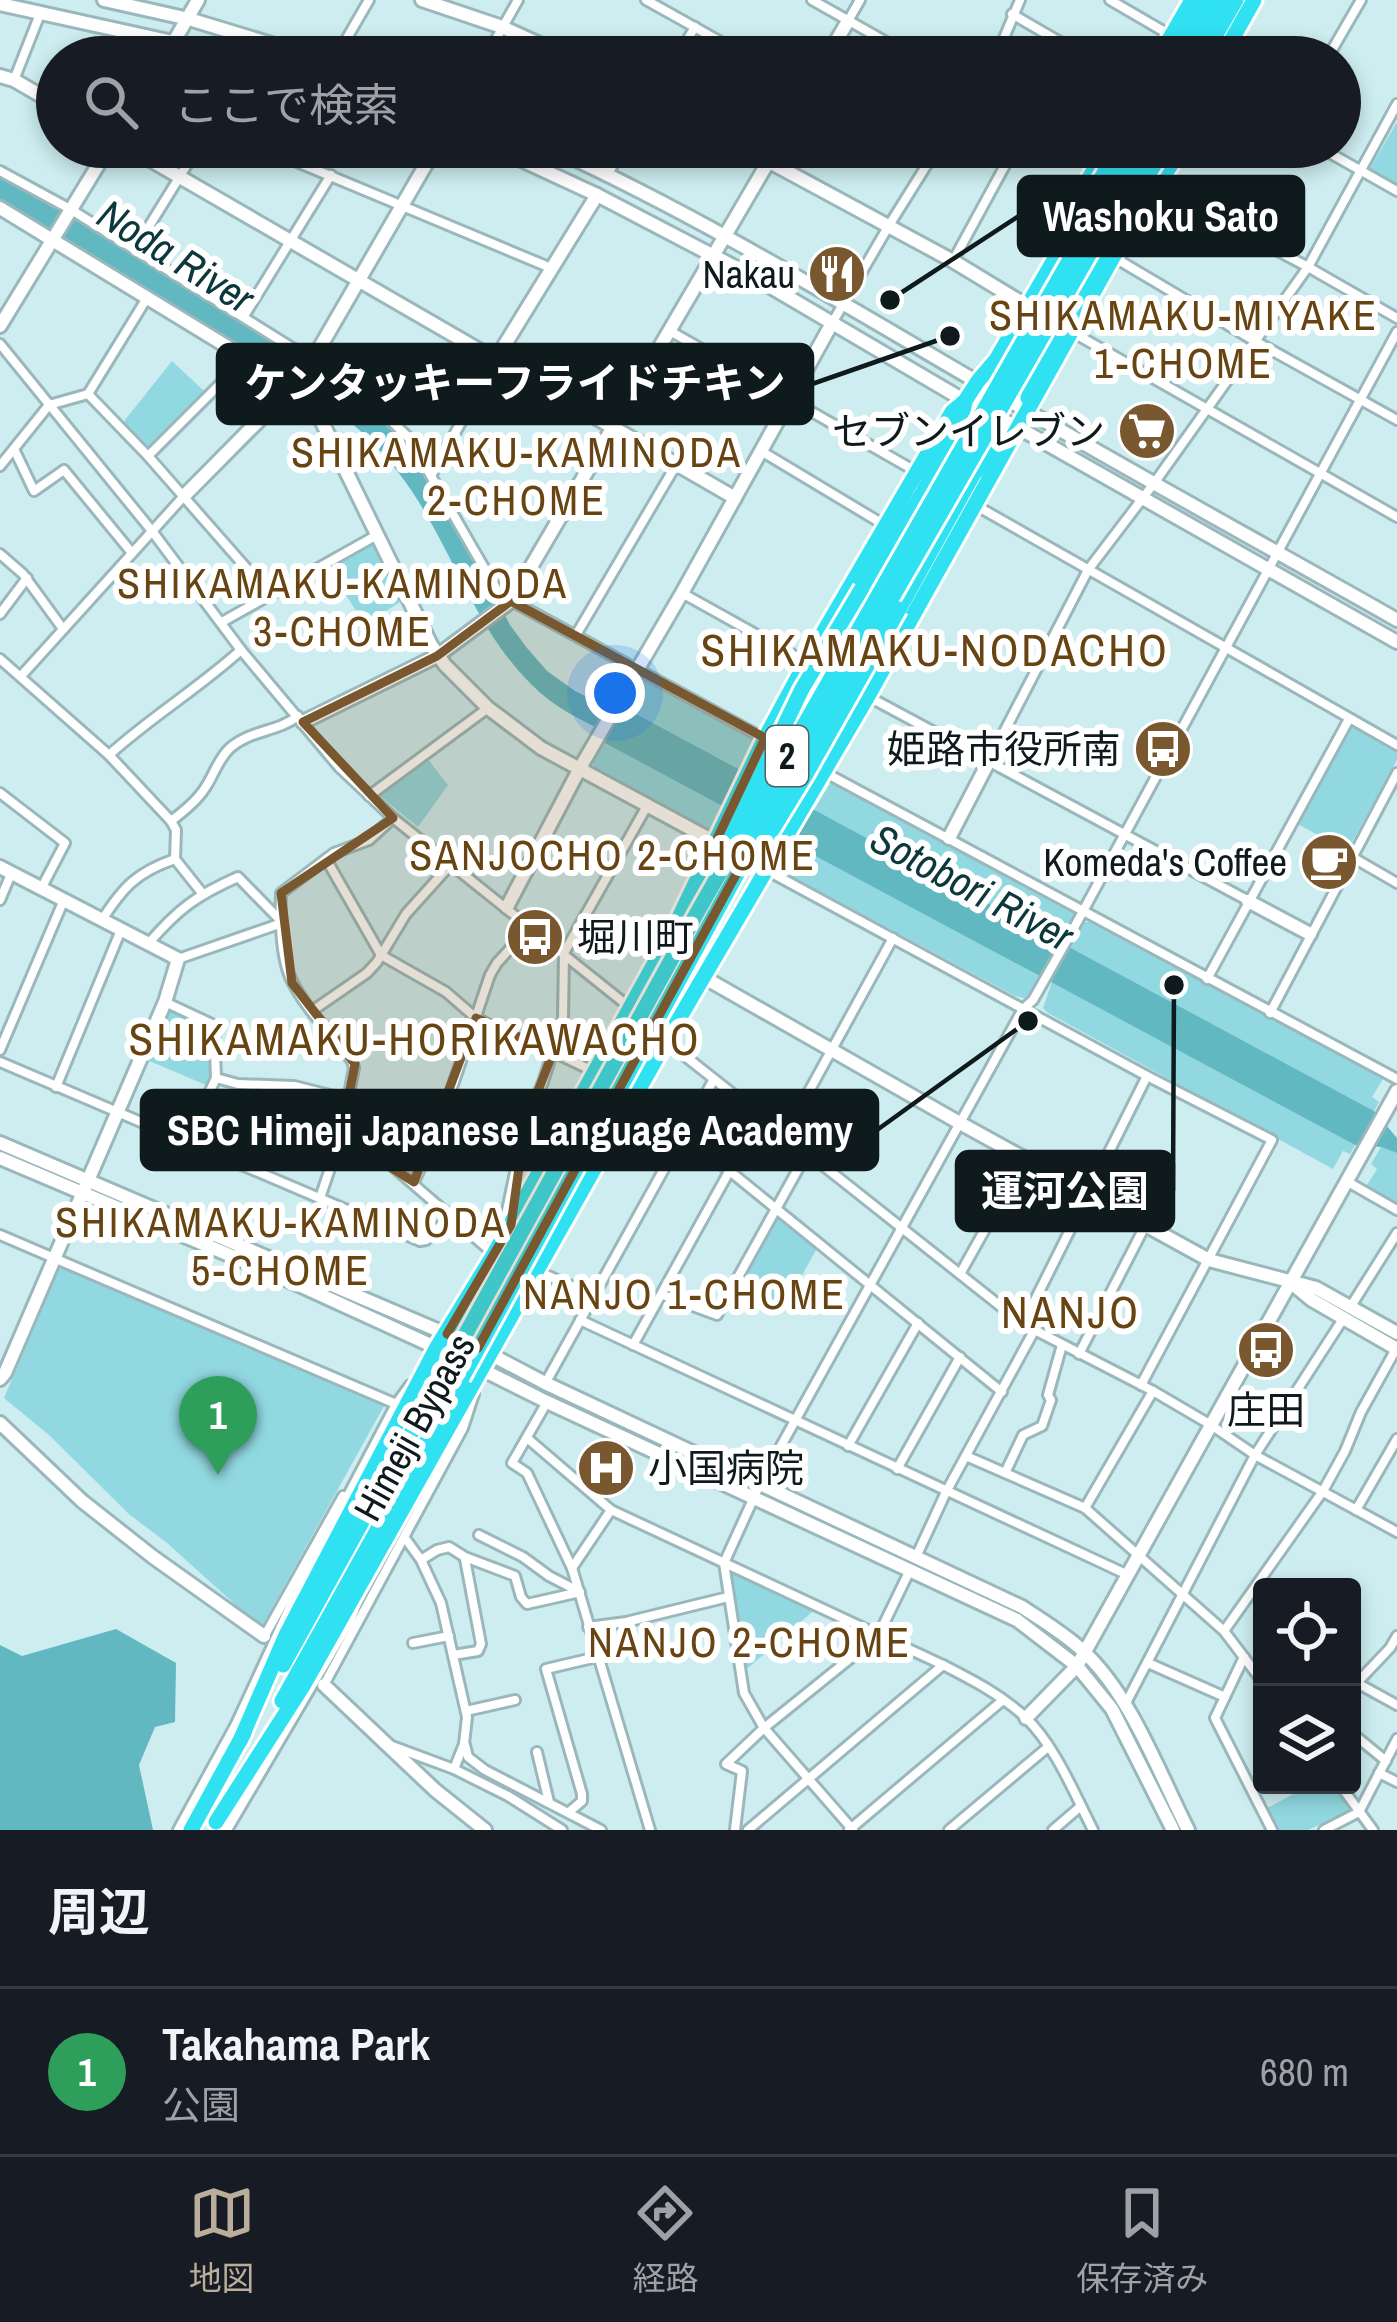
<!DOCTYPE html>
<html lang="ja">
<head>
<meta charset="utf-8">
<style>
  :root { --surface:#171b24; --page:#20242c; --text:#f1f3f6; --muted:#9ea1a6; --line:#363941; --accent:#bbad9c }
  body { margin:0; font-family:"Archivo Narrow","Noto Sans JP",sans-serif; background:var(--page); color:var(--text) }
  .controls { position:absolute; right:36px; bottom:36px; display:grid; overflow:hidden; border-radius:12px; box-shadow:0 6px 18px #0003 }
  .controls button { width:108px; height:108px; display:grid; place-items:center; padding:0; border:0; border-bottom:3px solid var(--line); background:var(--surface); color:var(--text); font:60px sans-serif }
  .you { position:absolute; left:615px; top:693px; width:42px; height:42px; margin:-30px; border:9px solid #fff; border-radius:50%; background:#1a73e8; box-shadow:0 0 0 18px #1a73e833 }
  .badge { display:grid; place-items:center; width:78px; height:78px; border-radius:50%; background:var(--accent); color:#fff; font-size:39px; font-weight:700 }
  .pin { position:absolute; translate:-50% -99px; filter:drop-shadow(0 3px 6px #0008) }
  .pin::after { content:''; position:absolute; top:63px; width:42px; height:36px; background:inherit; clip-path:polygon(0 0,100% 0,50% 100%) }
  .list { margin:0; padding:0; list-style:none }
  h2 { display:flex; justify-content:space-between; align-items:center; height:156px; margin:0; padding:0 48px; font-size:51px }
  h2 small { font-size:39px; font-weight:400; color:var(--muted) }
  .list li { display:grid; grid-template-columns:78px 1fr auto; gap:36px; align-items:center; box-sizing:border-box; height:168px; padding:0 48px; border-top:3px solid var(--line) }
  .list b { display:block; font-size:45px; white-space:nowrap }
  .list p { margin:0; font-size:39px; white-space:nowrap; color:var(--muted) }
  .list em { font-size:39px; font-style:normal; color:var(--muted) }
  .icon { flex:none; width:66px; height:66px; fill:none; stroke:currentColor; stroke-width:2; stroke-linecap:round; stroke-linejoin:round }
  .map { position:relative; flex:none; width:1397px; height:1830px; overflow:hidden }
  .search { position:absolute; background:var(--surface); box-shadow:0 6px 18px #0003; left:36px; right:36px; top:36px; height:132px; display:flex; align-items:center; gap:30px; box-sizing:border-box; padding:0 42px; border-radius:66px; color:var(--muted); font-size:45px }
  .sheet { height:324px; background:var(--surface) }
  nav { display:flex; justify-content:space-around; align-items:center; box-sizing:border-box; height:168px; border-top:3px solid var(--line); background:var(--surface); font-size:33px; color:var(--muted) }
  nav a { display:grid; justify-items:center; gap:6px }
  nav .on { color:var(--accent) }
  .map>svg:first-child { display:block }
</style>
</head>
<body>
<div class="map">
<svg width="1397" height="1830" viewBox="0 0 1397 1830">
  <rect width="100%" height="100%" fill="#cdedf0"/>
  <g fill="#91d8e0">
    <polygon points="1397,122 1397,186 1369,170"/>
    <polygon points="172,361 205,392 205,395 151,447 145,447 124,426 125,420"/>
    <polygon points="370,544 375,544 401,597 400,602 367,623 363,622 331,571 331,567"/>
    <polygon points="640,678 755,740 739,771 623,707"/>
    <polygon points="1352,726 1397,751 1397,760 1347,851 1298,824"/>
    <polygon points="603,742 722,805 710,832 595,770 592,760"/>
    <polygon points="427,758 448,785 418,827 379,795 381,790"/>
    <polygon points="831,782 1075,913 1075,921 1062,943 814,810"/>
    <polygon points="795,843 1043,978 1034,992 1024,998 1015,996 780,870"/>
    <polygon points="1085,922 1091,922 1383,1079 1372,1097 1379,1102 1374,1111 1071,948"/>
    <polygon points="1052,982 1355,1145 1350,1154 1343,1151 1333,1169 1048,1013 1043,1008"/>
    <polygon points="170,1011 208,1028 213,1069 206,1085 147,1060"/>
    <polygon points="1381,1147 1397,1153 1397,1203 1366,1187 1377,1169 1371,1164"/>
    <polygon points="782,1216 815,1244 816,1250 784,1308 742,1281 776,1217"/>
    <polygon points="64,1267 384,1406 262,1626 258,1625 166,1542 130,1515 49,1435 4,1398 59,1269"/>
    <polygon points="733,1571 811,1607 812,1612 748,1668 745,1667 730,1574"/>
    <polygon points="1311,1785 1334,1785 1352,1809 1308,1830 1276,1830 1265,1809"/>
  </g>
  <g fill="#62b8c1">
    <path d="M0,176L76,220L346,388L396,435L414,456L454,515L510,625L527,648L547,671L575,691L619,713L623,707L1374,1111L1397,1138V1153L1381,1147L1355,1145L603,742L607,733C581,720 553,707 531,684C471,625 449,537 398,472C371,436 338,411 302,385L0,201Z"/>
    <polygon points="116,1629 176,1663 175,1722 155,1727 139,1765 153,1830 0,1830 0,1645 22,1656"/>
  </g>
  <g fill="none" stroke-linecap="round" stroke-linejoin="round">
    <defs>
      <g id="street">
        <polyline points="646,0 748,57"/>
        <polyline points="812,0 913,57"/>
        <polyline points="1110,0 1170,35"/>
        <polyline points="1012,14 1086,57"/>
        <polyline points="848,21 860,0"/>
        <polyline points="336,57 369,0"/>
        <polyline points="486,57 518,0"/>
        <polyline points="677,57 695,27"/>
        <polyline points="996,57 1020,0"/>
        <polyline points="1328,57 1361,0"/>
        <polyline points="14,80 40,14"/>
        <polyline points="261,147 551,268"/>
        <polyline points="1078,147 1100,158"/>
        <polyline points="1319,147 1397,191"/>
        <polyline points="0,171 70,209 358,389 409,438 505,604"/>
        <polyline points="608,174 623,147"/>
        <polyline points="1156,186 1308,267 1397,318"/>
        <polyline points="135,249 198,147"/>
        <polyline points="1115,258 1255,341 1397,420"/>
        <polyline points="953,261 1015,147"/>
        <polyline points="244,316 331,175"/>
        <polyline points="831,325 888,227 938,147"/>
        <polyline points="670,331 917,472"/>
        <polyline points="1072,332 1397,517"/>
        <polyline points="0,344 152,531 241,650 339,767 393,818 628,1006"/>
        <polyline points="88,394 148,456 269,594"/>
        <polyline points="14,449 34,491 64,470 132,553"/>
        <polyline points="761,451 886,526"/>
        <polyline points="148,456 246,358"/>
        <polyline points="0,466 49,405 88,394 147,298"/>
        <polyline points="432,474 496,360"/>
        <polyline points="975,505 1397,745"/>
        <polyline points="0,554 23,574 63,629"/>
        <polyline points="682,593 804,661"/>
        <polyline points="512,601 767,740"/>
        <polyline points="0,614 27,578"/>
        <polyline points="222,622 377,535"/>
        <polyline points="576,635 676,465"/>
        <polyline points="0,659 109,755 171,821 176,830 175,859 202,893"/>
        <polyline points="21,676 184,496"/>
        <polyline points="869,697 1247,900"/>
        <path d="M109,755C151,717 199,688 241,650"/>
        <polyline points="989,761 1088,570 1155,482 1308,267 1397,104"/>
        <polyline points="822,771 1397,1079"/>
        <polyline points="0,793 65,843 42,887"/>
        <polyline points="369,796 488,708"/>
        <path d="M171,821C183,812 197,801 205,788C214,775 218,759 230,748C250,730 278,732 298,716"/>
        <polyline points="1352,857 1397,883"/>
        <polyline points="326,859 381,955 446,992 476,1018 524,1043 553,1052 593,1071"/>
        <polyline points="768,871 1147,1076 1272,1140 1141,1385"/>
        <polyline points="0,900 11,874"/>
        <path d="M102,920C123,887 137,872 175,859"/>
        <path d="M148,944C178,909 197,895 238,877L281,921"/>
        <polyline points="178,959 282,923"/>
        <polyline points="1207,979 1349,719"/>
        <polyline points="165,1002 214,1025 216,1078 186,1142"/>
        <polyline points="312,1011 367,973 377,962 406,914 451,864"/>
        <polyline points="1270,1013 1397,773"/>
        <polyline points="666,1041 1023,1324 1153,1391 1211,1425 1255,1455 1397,1532"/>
        <polyline points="0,1050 63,902"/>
        <polyline points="0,1062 420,1241 426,1240 451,1216"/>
        <polyline points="216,1078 238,1084 294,1086 350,1100"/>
        <polyline points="56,1087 121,930"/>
        <polyline points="684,1134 1002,1392"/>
        <polyline points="785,1135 893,938"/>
        <polyline points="341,1136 368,1145 494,1254"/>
        <path d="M414,1182C445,1116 466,1045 490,975L497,963L531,926"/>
        <polyline points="1348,1182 1397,1210"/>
        <path d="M320,1198L341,1136L354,1068L352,1061C332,1034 304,1008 290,977C280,953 280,919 281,893L334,853L369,840L393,818"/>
        <polyline points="511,1225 505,1220 525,1125 543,1082 563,1019 564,953 647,806"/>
        <polyline points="0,1235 396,1404"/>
        <polyline points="537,1271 594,1296"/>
        <polyline points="960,1274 1025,1158"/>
        <polyline points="663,1295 717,1315 807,1153"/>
        <polyline points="1351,1306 1397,1233"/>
        <polyline points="580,1320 1128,1575"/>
        <polyline points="1023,1324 1147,1076"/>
        <polyline points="633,1345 730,1170"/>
        <polyline points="1079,1354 1146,1224"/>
        <polyline points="546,1382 714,1079"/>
        <polyline points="547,1402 512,1463 527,1473 572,1568 650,1830"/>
        <polyline points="527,1438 611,1510"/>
        <polyline points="848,1446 918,1323"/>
        <polyline points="966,1456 1085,1508 1224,1631 1262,1681"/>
        <polyline points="897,1469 960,1357"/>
        <polyline points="1005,1473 1023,1435 1042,1426 1051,1400 1048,1395 1062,1345"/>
        <polyline points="1085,1508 1153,1391"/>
        <polyline points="1356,1510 1397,1439"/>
        <polyline points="479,1535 523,1557 549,1576 578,1591"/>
        <polyline points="405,1538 421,1560 441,1603 467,1717 464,1744 454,1769"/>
        <polyline points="916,1557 946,1492 1034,1331"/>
        <polyline points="421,1560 437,1550 449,1547 465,1557 515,1576 521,1597 527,1604 580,1592"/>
        <path d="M572,1568L611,1510L943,1665C972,1680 1000,1694 1024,1716C1055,1745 1074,1793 1093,1830"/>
        <polyline points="588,1627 626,1622 728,1597"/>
        <polyline points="1224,1631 1323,1491 1345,1451 1361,1412 1396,1349"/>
        <polyline points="265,1635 343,1496"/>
        <polyline points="413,1643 449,1636"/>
        <polyline points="453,1655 478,1651 481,1644 465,1559"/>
        <polyline points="1244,1657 1215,1718 1272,1830"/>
        <polyline points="1148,1663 1225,1697"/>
        <polyline points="1357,1683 1397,1705"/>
        <polyline points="324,1685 463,1428 474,1394"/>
        <polyline points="1352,1688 1390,1648 1397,1636"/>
        <polyline points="1126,1703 1255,1455 1343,1319"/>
        <polyline points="466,1711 515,1700"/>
        <polyline points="1352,1733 1386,1761"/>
        <polyline points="465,1745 468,1757 485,1770 601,1830"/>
        <polyline points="392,1746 454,1769 508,1796 562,1830"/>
        <polyline points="537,1752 549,1802"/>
        <polyline points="1379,1773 1397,1782"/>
        <polyline points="1340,1785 1373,1830"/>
        <polyline points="569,1812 582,1801 582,1794 546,1669 597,1657"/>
        <polyline points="178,1830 236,1724 295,1596 396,1404 410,1385"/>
        <polyline points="227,1830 350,1621 358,1601"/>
        <polyline points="735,1830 742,1771 726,1764 764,1728 878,1636 910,1570"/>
        <polyline points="748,1830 943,1665"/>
        <polyline points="849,1830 1003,1700"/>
        <polyline points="853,1830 764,1728 744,1693 724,1563 761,1482 1023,1009 1033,1000 1075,926 1397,332"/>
        <polyline points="949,1830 1048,1747"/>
        <polyline points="1053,1830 1081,1806"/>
        <polyline points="1324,1830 1359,1812 1397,1739"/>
      </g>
      <g id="secondary">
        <polyline points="104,0 189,19 314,57"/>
        <polyline points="422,0 502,27 568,57"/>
        <polyline points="0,4 241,57"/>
        <polyline points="165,57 198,0"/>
        <polyline points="827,57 848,21"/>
        <polyline points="0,76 14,80 57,105"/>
        <polyline points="128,147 735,498"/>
        <polyline points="493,147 597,195 754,277 965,401 1017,427 1397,642"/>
        <path d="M549,147C713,222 866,318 1022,408C1146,480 1272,549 1397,620"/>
        <polyline points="742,147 953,261 1019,301"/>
        <polyline points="0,208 303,393 322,422 431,645 445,665 488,708 541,748 767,870"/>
        <polyline points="0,326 109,147"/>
        <polyline points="496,359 597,195"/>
        <polyline points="184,496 293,386 312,361 436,147"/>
        <polyline points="303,722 437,656 511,601 777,147"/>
        <polyline points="949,838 989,761"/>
        <polyline points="0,867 178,959 165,1002 5,1373 0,1379"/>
        <polyline points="1248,901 1310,934"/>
        <polyline points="507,907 580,768 682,593 831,325"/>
        <polyline points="705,978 958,1122 1209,1260 1316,1288 1397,1333"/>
        <polyline points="0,1143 451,1336"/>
        <polyline points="0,1158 286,1279 459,1358"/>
        <polyline points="1295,1286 1312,1300 1397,1349"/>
        <path d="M486,1352L545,1383L1022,1607C1043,1621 1065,1634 1083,1651C1131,1695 1159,1773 1188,1830"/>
        <polyline points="477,1367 547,1402 1017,1620 1077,1666 1112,1709 1173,1830"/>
        <polyline points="0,1423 82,1501 153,1557 264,1636"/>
        <polyline points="324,1685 435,1790 485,1830"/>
        <polyline points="1026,1718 1077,1666 1397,1091"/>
      </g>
      <g id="highway">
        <polyline points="1159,57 1192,0"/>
        <polyline points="1174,57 1208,0"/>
        <polyline points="1186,57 1220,0"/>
        <polyline points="1203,57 1236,0"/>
        <polyline points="1222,57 1254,0"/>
        <polyline points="1052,243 1107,147"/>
        <polyline points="1028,398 1032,378 1108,241"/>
        <polyline points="862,588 923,492 962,416 965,402"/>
        <polyline points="899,609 973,475 999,447"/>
        <polyline points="283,1665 447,1368"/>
        <polyline points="282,1701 462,1378"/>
        <polyline points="240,1741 286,1635 437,1347 494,1254 673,930 765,738 806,662 952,412 965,401 978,381 996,360 1076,222"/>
        <polyline points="216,1822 303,1686 666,1041 868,696 1113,257 1182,147"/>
        <polyline points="191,1830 244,1733"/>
      </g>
    </defs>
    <use href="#street" stroke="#9ab8bb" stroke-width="14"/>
    <use href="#secondary" stroke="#9ab8bb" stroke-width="18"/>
    <use href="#highway" stroke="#fff" stroke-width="21"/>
    <use href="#street" stroke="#fff" stroke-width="8"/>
    <use href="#secondary" stroke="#fff" stroke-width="12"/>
    <use href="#highway" stroke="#30e2f1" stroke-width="15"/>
    <defs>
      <g id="highway-bridge">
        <polyline points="1076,222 1119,147"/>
        <polyline points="1108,241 1165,147"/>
        <polyline points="733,832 802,689 862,588"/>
        <polyline points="769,835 805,776 899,609"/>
        <polyline points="447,1368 698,911 1134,147"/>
        <polyline points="462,1378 803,753 1151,147"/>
      </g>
    </defs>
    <use href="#highway-bridge" stroke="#fff" stroke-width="21" stroke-linecap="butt"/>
    <use href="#highway-bridge" stroke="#30e2f1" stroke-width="15"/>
  </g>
  <path fill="#7a582f" fill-opacity="0.2" stroke="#7a582f" stroke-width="9" stroke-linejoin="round" d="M511,601L765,738L716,841L745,858L478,1348L447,1334L511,1225L525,1125L553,1052L476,1018L414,1182L341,1136L355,1064L292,983L281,893L393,818L303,722L437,656Z"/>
  <defs>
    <symbol id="restaurant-disc" viewBox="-11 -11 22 22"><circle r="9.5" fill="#7a582f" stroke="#fff"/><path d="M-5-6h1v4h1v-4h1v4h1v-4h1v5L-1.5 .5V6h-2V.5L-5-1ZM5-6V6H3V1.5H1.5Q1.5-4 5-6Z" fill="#fff"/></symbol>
    <symbol id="supermarket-disc" viewBox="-11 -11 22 22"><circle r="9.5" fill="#7a582f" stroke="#fff"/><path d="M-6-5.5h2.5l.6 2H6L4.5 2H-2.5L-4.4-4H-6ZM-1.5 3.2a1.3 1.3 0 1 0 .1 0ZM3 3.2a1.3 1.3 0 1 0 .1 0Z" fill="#fff"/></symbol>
    <symbol id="bus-disc" viewBox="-11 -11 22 22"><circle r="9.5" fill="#7a582f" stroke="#fff"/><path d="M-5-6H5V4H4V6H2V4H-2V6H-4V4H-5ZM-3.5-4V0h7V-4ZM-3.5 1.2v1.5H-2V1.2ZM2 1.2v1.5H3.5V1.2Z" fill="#fff"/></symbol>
    <symbol id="cafe-disc" viewBox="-11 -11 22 22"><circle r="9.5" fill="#7a582f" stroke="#fff"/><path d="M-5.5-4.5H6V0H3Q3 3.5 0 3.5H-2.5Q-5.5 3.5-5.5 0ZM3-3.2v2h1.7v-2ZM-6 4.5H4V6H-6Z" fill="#fff"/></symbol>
    <symbol id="hospital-disc" viewBox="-11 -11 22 22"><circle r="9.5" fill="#7a582f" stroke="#fff"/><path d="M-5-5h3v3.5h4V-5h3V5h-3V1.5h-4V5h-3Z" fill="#fff"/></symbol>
  </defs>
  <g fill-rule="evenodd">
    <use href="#restaurant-disc" x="804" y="241" width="66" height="66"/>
    <use href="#supermarket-disc" x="1114" y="398" width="66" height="66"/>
    <use href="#bus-disc" x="1130" y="716" width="66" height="66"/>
    <use href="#cafe-disc" x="1296" y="829" width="66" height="66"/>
    <use href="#bus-disc" x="502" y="904" width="66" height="66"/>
    <use href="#bus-disc" x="1233" y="1317" width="66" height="66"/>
    <use href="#hospital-disc" x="573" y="1435" width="66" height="66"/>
  </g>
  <g text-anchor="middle" stroke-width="12" stroke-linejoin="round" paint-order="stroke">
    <rect fill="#fff" stroke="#575f60" stroke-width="3" x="766" y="726" width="42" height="60" rx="9"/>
    <g font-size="36" font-weight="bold" fill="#0f1a1c">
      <text x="787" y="769">2</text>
    </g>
    <g font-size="39" fill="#0f1a1c" stroke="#fff" text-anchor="end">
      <text x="795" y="288">Nakau</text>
      <text x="1105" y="445">セブンイレブン</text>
      <text x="1121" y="763">姫路市役所南</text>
      <text x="1287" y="876">Komeda's Coffee</text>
      <text x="577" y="951" text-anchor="start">堀川町</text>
      <text x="1266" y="1424" text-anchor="middle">庄田</text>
      <text x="648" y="1482" text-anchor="start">小国病院</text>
    </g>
    <g font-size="39" fill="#0f1a1c" stroke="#fff">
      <text transform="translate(414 1427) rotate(-61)" y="14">Himeji Bypass</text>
    </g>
    <g font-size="42" font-style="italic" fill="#0c373b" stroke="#fff">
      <text transform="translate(176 256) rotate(32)" y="15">Noda River</text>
      <text transform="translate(972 887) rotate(28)" y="15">Sotobori River</text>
    </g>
    <g font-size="42" letter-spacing="3" fill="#674411" stroke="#fff">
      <text x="1184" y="330">SHIKAMAKU-MIYAKE<tspan x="1184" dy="48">1-CHOME</tspan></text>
      <text x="517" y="467">SHIKAMAKU-KAMINODA<tspan x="517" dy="48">2-CHOME</tspan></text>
      <text x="343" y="598">SHIKAMAKU-KAMINODA<tspan x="343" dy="48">3-CHOME</tspan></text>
      <text x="613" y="870">SANJOCHO 2-CHOME</text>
      <text x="281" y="1237">SHIKAMAKU-KAMINODA<tspan x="281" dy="48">5-CHOME</tspan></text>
      <text x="685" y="1309">NANJO 1-CHOME</text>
      <text x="750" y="1657">NANJO 2-CHOME</text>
    </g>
    <g font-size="45" letter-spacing="3" fill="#674411" stroke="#fff">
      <text x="935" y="666">SHIKAMAKU-NODACHO</text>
      <text x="415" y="1055">SHIKAMAKU-HORIKAWACHO</text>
      <text x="1071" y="1328">NANJO</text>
    </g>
  </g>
  <path fill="none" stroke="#0f1a1c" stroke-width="4.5" d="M890 300L1019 216M950 336L812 384M1028 1021L877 1130M1174 985L1173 1191"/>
  <g fill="#0f1a1c" stroke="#fff" stroke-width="4.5">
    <circle cx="890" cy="300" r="12"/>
    <circle cx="950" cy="336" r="12"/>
    <circle cx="1028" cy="1021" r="12"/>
    <circle cx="1174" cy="985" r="12"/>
  </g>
  <g fill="#0f1a1c" stroke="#0f1a1c" stroke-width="4.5">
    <rect x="1019" y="177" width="284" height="78" rx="12"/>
    <rect x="218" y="345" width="594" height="78" rx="12"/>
    <rect x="142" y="1091" width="735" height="78" rx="12"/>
    <rect x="957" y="1152" width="216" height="78" rx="12"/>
  </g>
  <g font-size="42" text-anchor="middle" font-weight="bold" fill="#fff">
    <text x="1161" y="231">Washoku Sato</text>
    <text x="515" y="398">ケンタッキーフライドチキン</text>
    <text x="510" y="1145">SBC Himeji Japanese Language Academy</text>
    <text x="1065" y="1206">運河公園</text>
  </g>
</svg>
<div class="controls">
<button><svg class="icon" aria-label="locate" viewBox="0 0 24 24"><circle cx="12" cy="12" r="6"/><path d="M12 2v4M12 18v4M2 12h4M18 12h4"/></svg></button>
<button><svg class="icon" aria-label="layers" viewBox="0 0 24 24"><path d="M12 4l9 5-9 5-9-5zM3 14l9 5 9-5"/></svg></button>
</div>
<div class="you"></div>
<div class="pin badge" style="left:218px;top:1475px;background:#2e9e5b">1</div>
<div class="search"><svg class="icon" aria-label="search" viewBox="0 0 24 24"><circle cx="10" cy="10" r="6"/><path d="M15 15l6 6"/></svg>ここで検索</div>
</div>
<section class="sheet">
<h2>周辺<small></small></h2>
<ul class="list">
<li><span class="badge" style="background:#2e9e5b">1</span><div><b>Takahama Park</b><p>公園</p></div><em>680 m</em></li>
</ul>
</section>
<nav>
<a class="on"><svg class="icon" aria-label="map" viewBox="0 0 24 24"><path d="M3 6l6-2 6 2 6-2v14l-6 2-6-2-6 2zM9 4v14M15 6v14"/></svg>地図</a>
<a><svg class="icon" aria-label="directions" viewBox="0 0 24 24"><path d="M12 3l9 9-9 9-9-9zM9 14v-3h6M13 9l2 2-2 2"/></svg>経路</a>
<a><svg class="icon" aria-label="saved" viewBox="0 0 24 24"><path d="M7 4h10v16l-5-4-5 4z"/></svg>保存済み</a>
</nav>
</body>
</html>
